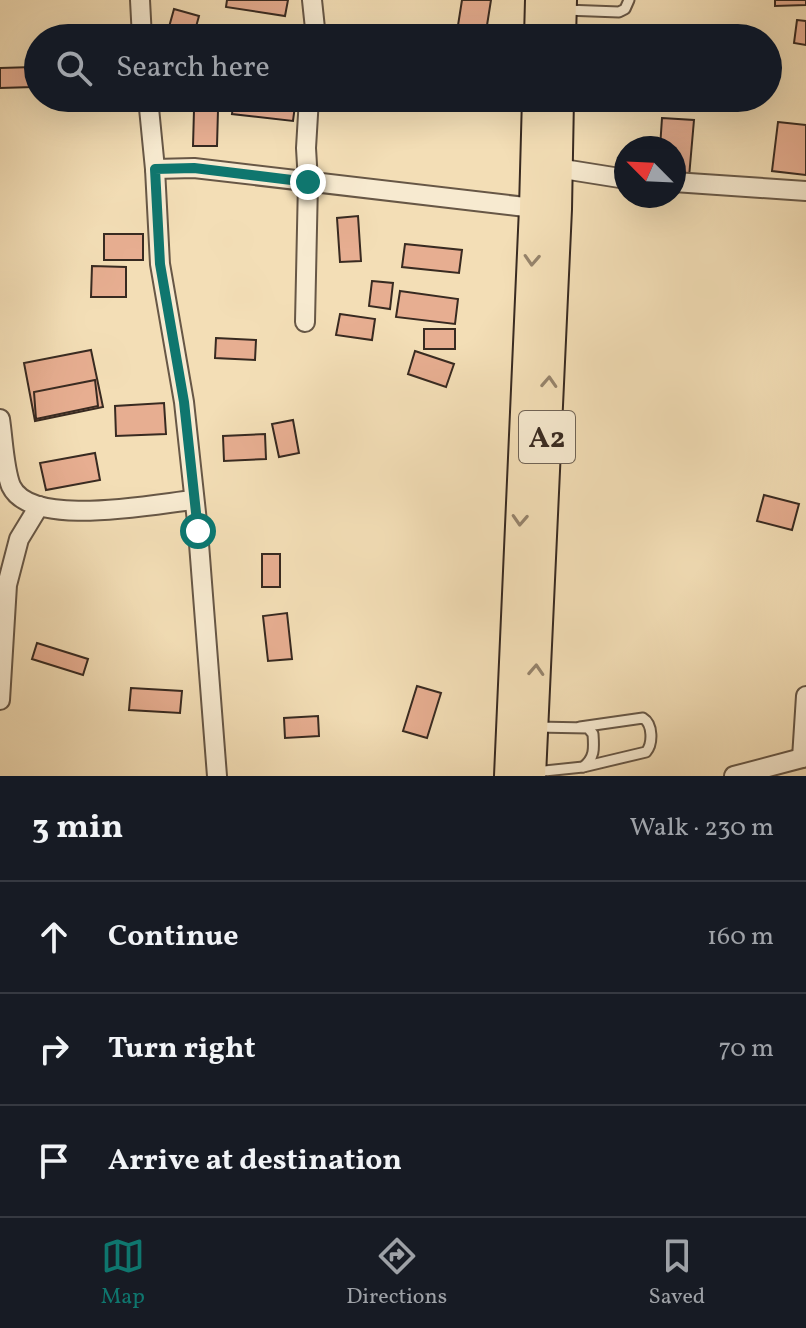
<!DOCTYPE html>
<html lang="en">
<head>
<meta charset="utf-8">
<style>
  :root { --surface:#171b24; --page:#20242c; --text:#f1f3f6; --muted:#9ea1a6; --line:#363941; --accent:#0f766e }
  body { margin:0; font-family:Vollkorn,serif; background:var(--page); color:var(--text) }
  .compass { position:absolute; left:614px; top:136px; width:72px; height:72px; border-radius:50%; background:var(--surface); box-shadow:0 8px 32px #0002; rotate:294deg }
  .stop { position:absolute; width:24px; height:24px; margin:-18px; border:6px solid #0f766e; border-radius:50%; background:#fff }
  .stop.end { background:#0f766e; border-color:#fff; box-shadow:0 2px 8px #0008 }
  .list { margin:0; padding:0; list-style:none }
  h2 { display:flex; justify-content:space-between; align-items:center; height:104px; margin:0; padding:0 32px; font-size:34px }
  h2 small { font-size:26px; font-weight:400; color:var(--muted) }
  .list li { display:grid; grid-template-columns:52px 1fr auto; gap:24px; align-items:center; box-sizing:border-box; height:112px; padding:0 32px; border-top:2px solid var(--line) }
  .list b { display:block; font-size:30px; white-space:nowrap }
  .list em { font-size:26px; font-style:normal; color:var(--muted) }
  .icon { flex:none; width:44px; height:44px; fill:none; stroke:currentColor; stroke-width:2; stroke-linecap:round; stroke-linejoin:round }
  .map { position:relative; flex:none; width:806px; height:776px; overflow:hidden }
  .search { position:absolute; background:var(--surface); box-shadow:0 8px 32px #0002; left:24px; right:24px; top:24px; height:88px; display:flex; align-items:center; gap:20px; box-sizing:border-box; padding:0 28px; border-radius:44px; color:var(--muted); font-size:30px }
  .sheet { height:440px; background:var(--surface) }
  nav { display:flex; justify-content:space-around; align-items:center; box-sizing:border-box; height:112px; border-top:2px solid var(--line); background:var(--surface); font-size:22px; color:var(--muted) }
  nav a { display:grid; justify-items:center; gap:4px }
  nav .on { color:var(--accent) }
  .map>svg:first-child { display:block }
</style>
</head>
<body>
<div class="map">
<svg width="806" height="776" viewBox="0 0 806 776">
  <rect width="100%" height="100%" fill="#f3deb6"/>
  <filter id="stains"><feTurbulence type="fractalNoise" baseFrequency=".0025" numOctaves="4"/><feColorMatrix values="0 0 0 0 .2 0 0 0 0 .09 0 0 0 0 .02 0 0 0 .5 -.17"/></filter>
  <radialGradient id="worn" r=".72"><stop offset=".6" stop-color="#630" stop-opacity="0"/><stop offset="1" stop-color="#630" stop-opacity=".3"/></radialGradient>
  <g fill="#e7ae91" stroke="#382a21" stroke-width="2">
    <polygon points="227,0 288,0 285,16 226,7"/>
    <polygon points="462,0 491,0 485,38 456,38"/>
    <polygon points="775,0 806,0 806,5 775,6"/>
    <polygon points="174,9 199,16 194,34 169,27"/>
    <polygon points="797,20 806,21 806,45 794,43"/>
    <polygon points="33,67 33,87 0,88 0,68"/>
    <polygon points="234,98 296,98 293,121 232,114"/>
    <polygon points="194,110 218,110 217,146 193,146"/>
    <polygon points="662,118 694,120 689,177 674,176 674,148 660,148"/>
    <polygon points="778,122 806,125 806,175 772,171"/>
    <polygon points="358,216 361,261 340,262 337,218"/>
    <rect x="104" y="234" width="39" height="26"/>
    <polygon points="405,244 462,250 459,273 402,267"/>
    <polygon points="92,266 126,267 126,297 91,297"/>
    <polygon points="372,281 393,283 390,309 369,306"/>
    <polygon points="400,291 458,299 455,324 396,317"/>
    <polygon points="340,314 375,319 372,340 336,335"/>
    <rect x="424" y="329" width="31" height="20"/>
    <polygon points="216,338 256,340 255,360 215,358"/>
    <polygon points="91,350 103,407 35,421 24,363"/>
    <polygon points="415,351 454,364 446,387 408,374"/>
    <polygon points="95,380 98,406 36,419 34,392"/>
    <polygon points="164,403 166,434 116,436 115,406"/>
    <polygon points="293,420 299,453 279,457 272,424"/>
    <polygon points="265,434 266,459 224,461 223,436"/>
    <polygon points="95,453 100,480 46,490 40,463"/>
    <polygon points="764,495 799,504 792,530 757,521"/>
    <rect x="262" y="554" width="18" height="33"/>
    <polygon points="287,613 292,659 268,661 263,616"/>
    <polygon points="37,643 88,659 83,675 32,659"/>
    <polygon points="417,686 441,693 427,738 403,731"/>
    <polygon points="131,688 182,691 180,713 129,710"/>
    <polygon points="318,716 319,736 285,738 284,718"/>
  </g>
  <g fill="none" stroke-linecap="round" stroke-linejoin="round">
    <defs>
      <g id="service">
        <polyline points="565,10 619,12 625,9 629,0"/>
        <path d="M580,727L643,718C653,724 653,744 646,752L583,767"/>
        <path d="M535,772L583,767C595,758 594,748 593,734L588,728L536,727"/>
      </g>
      <g id="minor">
        <polyline points="140,0 142,38"/>
        <polyline points="312,0 316,38"/>
        <polyline points="148,98 155,169 160,264 184,402 198,531 217,776"/>
        <polyline points="557,168 626,179"/>
        <polyline points="155,169 194,168 534,208"/>
        <polyline points="674,182 806,191"/>
        <polyline points="305,322 308,182 306,148 309,98"/>
        <path d="M0,419C3,438 4,469 11,486C31,529 154,504 193,500"/>
        <polyline points="0,700 7,585 19,539 39,506"/>
        <polyline points="802,758 806,696"/>
        <polyline points="734,776 806,757"/>
      </g>
      <g id="trunk">
        <polyline points="539,38 540,0"/>
        <polyline points="561,38 562,0"/>
        <polyline points="509,776 534,208 537,98"/>
        <polyline points="531,776 557,209 559,98"/>
      </g>
    </defs>
    <use href="#service" stroke="#675746" stroke-width="13"/>
    <use href="#minor" stroke="#675746" stroke-width="22"/>
    <use href="#trunk" stroke="#382a21" stroke-width="32"/>
    <use href="#service" stroke="#f7ead0" stroke-width="9"/>
    <use href="#minor" stroke="#f7ead0" stroke-width="18"/>
    <use href="#trunk" stroke="#f3deb6" stroke-width="28"/>
  </g>
  <defs><path id="oneway-chevron" d="M-2-3.5L2.5 0L-2 3.5" fill="none" stroke-width="1.6" stroke-linecap="round" stroke-linejoin="round" transform="scale(2)"/></defs>
  <g stroke="#96846c">
    <use href="#oneway-chevron" transform="translate(532 260) rotate(93)"/>
    <use href="#oneway-chevron" transform="translate(549 382) rotate(-87)"/>
    <use href="#oneway-chevron" transform="translate(520 520) rotate(93)"/>
    <use href="#oneway-chevron" transform="translate(536 670) rotate(-87)"/>
  </g>
  <g fill="none" stroke-linecap="round" stroke-linejoin="round">
    <polyline stroke="#0f766e" stroke-width="10" points="198,531 184,402 160,264 155,169 194,168 308,182"/>
  </g>
  <g text-anchor="middle" stroke-width="7" stroke-linejoin="round" paint-order="stroke">
    <rect fill="#f7ead0" stroke="#716456" stroke-width="2" x="519" y="411" width="56" height="52" rx="6"/>
    <g font-size="30" font-weight="bold" fill="#382a21">
      <text x="547" y="447">A2</text>
    </g>
  </g>
  <rect width="100%" height="100%" filter="url(#stains)"/>
  <rect width="100%" height="100%" fill="url(#worn)"/>
</svg>
<svg class="compass" viewBox="-18 -18 36 36"><path d="M0-13l5 13h-10z" fill="#e53935"/><path d="M0 13l5-13h-10z" fill="#9ea1a6"/></svg>
<div class="stop" style="left:198px;top:531px"></div>
<div class="stop end" style="left:308px;top:182px"></div>
<div class="search"><svg class="icon" aria-label="search" viewBox="0 0 24 24"><circle cx="10" cy="10" r="6"/><path d="M15 15l6 6"/></svg>Search here</div>
</div>
<section class="sheet">
<h2>3 min<small>Walk · 230 m</small></h2>
<ul class="list">
<li><svg class="icon" aria-label="ahead" viewBox="0 0 24 24"><path d="M12 20V5M6 11l6-6 6 6"/></svg><div><b>Continue</b></div><em>160 m</em></li>
<li><svg class="icon" aria-label="right" viewBox="0 0 24 24"><path d="M7 20v-9h11M14 6l5 5-5 5"/></svg><div><b>Turn right</b></div><em>70 m</em></li>
<li><svg class="icon" aria-label="arrive" viewBox="0 0 24 24"><path d="M6 21V4h12l-3 4 3 4H6"/></svg><div><b>Arrive at destination</b></div></li>
</ul>
</section>
<nav>
<a class="on"><svg class="icon" aria-label="map" viewBox="0 0 24 24"><path d="M3 6l6-2 6 2 6-2v14l-6 2-6-2-6 2zM9 4v14M15 6v14"/></svg>Map</a>
<a><svg class="icon" aria-label="directions" viewBox="0 0 24 24"><path d="M12 3l9 9-9 9-9-9zM9 14v-3h6M13 9l2 2-2 2"/></svg>Directions</a>
<a><svg class="icon" aria-label="saved" viewBox="0 0 24 24"><path d="M7 4h10v16l-5-4-5 4z"/></svg>Saved</a>
</nav>
</body>
</html>
